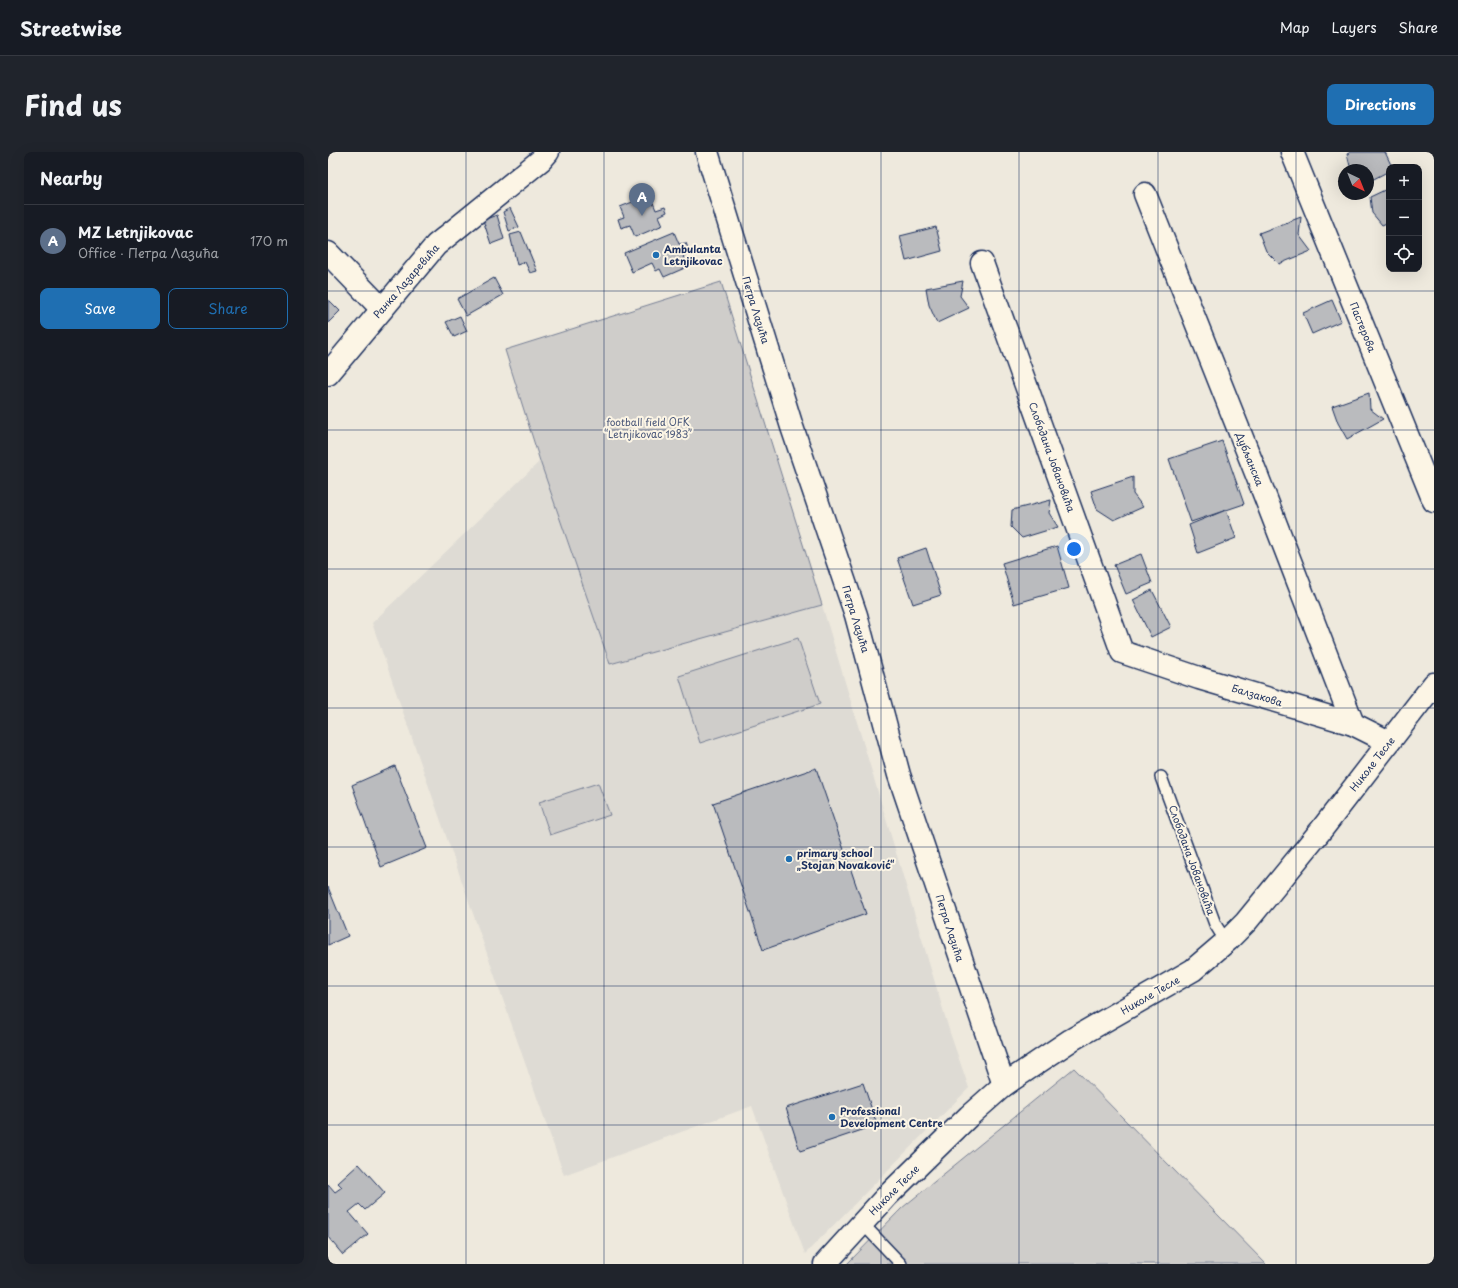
<!DOCTYPE html>
<html lang="en">
<head>
<meta charset="utf-8">
<style>
  :root { --surface:#171b24; --page:#20242c; --text:#f1f3f6; --muted:#9ea1a6; --line:#363941; --accent:#1f6fb2 }
  body { margin:0; font-family:"Playpen Sans",sans-serif; background:var(--page); color:var(--text) }
  .controls { position:absolute; right:12px; top:12px; display:grid; overflow:hidden; border-radius:8px; box-shadow:0 4px 16px #0002 }
  .controls button { width:36px; height:36px; display:grid; place-items:center; padding:0; border:0; border-bottom:1px solid var(--line); background:var(--surface); color:var(--text); font:20px sans-serif }
  .compass { position:absolute; left:1010px; top:12px; width:36px; height:36px; border-radius:50%; background:var(--surface); box-shadow:0 4px 16px #0002; rotate:137deg }
  .you { position:absolute; left:746px; top:397px; width:14px; height:14px; margin:-10px; border:3px solid #fff; border-radius:50%; background:#1a73e8; box-shadow:0 0 0 6px #1a73e833 }
  .badge { display:grid; place-items:center; width:26px; height:26px; border-radius:50%; background:var(--accent); color:#fff; font-size:13px; font-weight:700 }
  .pin { position:absolute; translate:-50% -33px; filter:drop-shadow(0 1px 2px #0008) }
  .pin::after { content:''; position:absolute; top:21px; width:14px; height:12px; background:inherit; clip-path:polygon(0 0,100% 0,50% 100%) }
  .list { margin:0; padding:0; list-style:none }
  h2 { display:flex; justify-content:space-between; align-items:center; height:52px; margin:0; padding:0 16px; font-size:17px }
  h2 small { font-size:13px; font-weight:400; color:var(--muted) }
  .list li { display:grid; grid-template-columns:26px 1fr auto; gap:12px; align-items:center; box-sizing:border-box; height:72px; padding:0 16px; border-top:1px solid var(--line) }
  .list b { display:block; font-size:15px; white-space:nowrap }
  .list p { margin:0; font-size:13px; white-space:nowrap; color:var(--muted) }
  .list em { font-size:13px; font-style:normal; color:var(--muted) }
  .actions { display:flex; gap:8px; padding:12px 16px }
  .actions a { flex:1; padding:9px 0; border:1px solid var(--accent); border-radius:8px; text-align:center; font-size:14px; color:var(--accent) }
  .actions .main { background:var(--accent); color:#fff }
  .icon { flex:none; width:22px; height:22px; fill:none; stroke:currentColor; stroke-width:2; stroke-linecap:round; stroke-linejoin:round }
  .map { position:relative; flex:none; width:1106px; height:1112px; overflow:hidden; border-radius:8px }
  header { display:flex; align-items:center; gap:24px; box-sizing:border-box; height:56px; padding:0 20px; background:var(--surface); border-bottom:1px solid var(--line) }
  header strong { font-size:19px }
  nav { display:flex; gap:22px; margin-inline-start:auto; font-size:14px }
  .intro { display:flex; align-items:center; justify-content:space-between; box-sizing:border-box; height:96px; padding:0 24px }
  h1 { margin:0; font-size:28px }
  .button { padding:10px 18px; border-radius:8px; background:var(--accent); color:#fff; font-size:14px; font-weight:700 }
  main { display:flex; gap:24px; padding:0 24px }
  aside { flex:1; background:var(--surface); border-radius:8px; box-shadow:0 4px 16px #0002 }
  .map>svg:first-child { display:block }
</style>
</head>
<body>
<header>
<strong>Streetwise</strong>
<nav><a>Map</a><a>Layers</a><a>Share</a></nav>
</header>
<div class="intro"><h1>Find us</h1><a class="button">Directions</a></div>
<main>
<aside>
<h2>Nearby<small></small></h2>
<ul class="list">
<li><span class="badge" style="background:#5c6f8a">A</span><div><b>MZ Letnjikovac</b><p>Office · Петра Лазића</p></div><em>170 m</em></li>
</ul>
<div class="actions"><a class="main">Save</a><a>Share</a></div>
</aside>
<div class="map">
<svg width="1106" height="1112" viewBox="0 0 1106 1112">
  <rect width="100%" height="100%" fill="#eee9dd"/>
  <filter id="ink" filterUnits="userSpaceOnUse"><feTurbulence type="fractalNoise" baseFrequency=".025" numOctaves="2"/><feDisplacementMap in="SourceGraphic" scale="8" xChannelSelector="R" yChannelSelector="G"/><feConvolveMatrix kernelMatrix="1 2 1 2 8 2 1 2 1" color-interpolation-filters="sRGB"/></filter>
  <g filter="url(#ink)">
    <polygon fill="#dedbd4" points="212,309 282,512 494,453 622,881 641,936 477,1102 424,954 236,1023 44,471"/>
    <g fill="#cfcdca" stroke="#757e94">
      <polygon points="393,130 494,453 282,512 212,309 177,198"/>
      <polygon points="470,486 492,552 372,591 351,524"/>
      <polygon points="270,631 282,663 222,683 211,650"/>
      <polygon points="746,916 938,1112 519,1112 574,1056"/>
    </g>
    <g fill="#babbbe" stroke="#1b2f5e">
      <polygon points="1023,0 1057,0 1064,15 1061,15 1061,19 1040,30 1040,18 1023,18 1019,2"/>
      <polygon points="1061,36 1061,70 1054,73 1044,61 1042,45"/>
      <polygon points="322,43 328,58 337,55 339,60 331,64 335,73 307,85 302,73 293,76 290,67 296,65 292,55"/>
      <polygon points="182,56 191,75 181,79 175,60"/>
      <polygon points="169,63 176,87 163,92 155,68"/>
      <polygon points="973,65 971,83 983,99 951,112 938,99 931,81"/>
      <polygon points="608,75 614,99 578,109 572,84"/>
      <polygon points="193,80 209,119 202,121 197,110 189,113 182,83"/>
      <polygon points="346,80 351,92 358,91 362,101 355,104 359,115 336,125 332,117 328,119 324,111 304,120 296,101"/>
      <polygon points="166,126 175,143 138,164 129,147"/>
      <polygon points="635,129 632,144 641,156 609,171 601,153 598,136"/>
      <polygon points="0,147 12,159 0,171"/>
      <polygon points="1004,148 1013,169 984,182 975,161"/>
      <polygon points="132,164 139,179 126,185 118,170"/>
      <polygon points="1041,241 1042,257 1055,267 1019,287 1010,271 1004,254"/>
      <polygon points="894,289 916,352 863,370 841,307"/>
      <polygon points="805,325 805,342 815,355 786,368 769,357 763,339"/>
      <polygon points="723,348 721,361 730,375 694,386 683,375 684,358"/>
      <polygon points="898,358 908,386 870,401 861,373"/>
      <polygon points="729,394 741,436 686,452 674,411"/>
      <polygon points="598,396 613,443 585,452 569,406"/>
      <polygon points="813,402 824,431 798,442 786,413"/>
      <polygon points="824,438 843,475 823,485 805,448"/>
      <polygon points="67,614 99,696 53,715 24,633"/>
      <polygon points="488,616 538,762 435,798 385,651"/>
      <polygon points="0,735 20,784 0,793"/>
      <polygon points="535,931 549,973 472,999 458,956"/>
      <polygon points="31,1012 57,1041 37,1058 31,1052 21,1060 40,1082 15,1103 0,1085 0,1032 7,1040 14,1035 10,1031"/>
    </g>
    <g fill="none" stroke-linecap="round" stroke-linejoin="round">
      <defs>
        <g id="service">
          <polyline points="833,625 887,772 892,780 900,788"/>
          <polyline points="534,1071 573,1112"/>
        </g>
        <g id="minor">
          <polyline points="379,0 464,275 528,463 571,623 676,933"/>
          <polyline points="964,0 1106,349"/>
          <polyline points="817,42 928,321 1025,572"/>
          <polyline points="0,101 54,157"/>
          <polyline points="654,111 794,500 871,526 1025,572 1061,590"/>
          <polyline points="0,222 108,93 213,8 220,0"/>
        </g>
        <polyline id="tertiary" points="497,1112 559,1044 641,964 676,933 743,888 865,818 900,788 918,770 994,677 1106,532"/>
      </defs>
      <use href="#service" stroke="#1b2f5e" stroke-width="14"/>
      <use href="#minor" stroke="#1b2f5e" stroke-width="25"/>
      <use href="#tertiary" stroke="#1b2f5e" stroke-width="25"/>
      <use href="#service" stroke="#fcf5e5" stroke-width="11"/>
      <use href="#minor" stroke="#fcf5e5" stroke-width="22"/>
      <use href="#tertiary" stroke="#fcf5e5" stroke-width="22"/>
    </g>
  </g>
  <path fill="none" stroke="#1b2f5e" stroke-width="1" stroke-opacity="0.55" d="M138,0V1112M276,0V1112M415,0V1112M553,0V1112M691,0V1112M830,0V1112M968,0V1112M0,139H1106M0,278H1106M0,417H1106M0,556H1106M0,695H1106M0,834H1106M0,973H1106"/>
  <g fill="#1f6fb2" stroke="#fcf5e5" stroke-width="1.5">
    <circle cx="328" cy="103" r="4"/>
    <circle cx="461" cy="707" r="4"/>
    <circle cx="504" cy="965" r="4"/>
  </g>
  <g text-anchor="middle" stroke-width="4" stroke-linejoin="round" paint-order="stroke">
    <g font-size="10" font-weight="bold" fill="#1b2f5e" stroke="#fcf5e5" text-anchor="start">
      <text x="336" y="101">Ambulanta<tspan x="336" dy="12">Letnjikovac</tspan></text>
      <text x="469" y="705">primary school<tspan x="469" dy="12">„Stojan Novaković“</tspan></text>
      <text x="512" y="963">Professional<tspan x="512" dy="12">Development Centre</tspan></text>
    </g>
    <g font-size="10" fill="#1b2f5e" stroke="#fcf5e5">
      <text transform="translate(78 129) rotate(-49)" y="4">Ранка Лазаревића</text>
      <text transform="translate(428 158) rotate(73)" y="4">Петра Лазића</text>
      <text transform="translate(1035 175) rotate(68)" y="4">Пастерова</text>
      <text transform="translate(724 305) rotate(70)" y="4">Слободана Јовановића</text>
      <text transform="translate(922 307) rotate(68)" y="4">Дубљанска</text>
      <text transform="translate(528 467) rotate(73)" y="4">Петра Лазића</text>
      <text transform="translate(929 543) rotate(17)" y="4">Балзакова</text>
      <text transform="translate(1044 612) rotate(-52)" y="4">Николе Тесле</text>
      <text transform="translate(864 708) rotate(70)" y="4">Слободана Јовановића</text>
      <text transform="translate(622 776) rotate(72)" y="4">Петра Лазића</text>
      <text transform="translate(822 843) rotate(-30)" y="4">Николе Тесле</text>
      <text transform="translate(566 1038) rotate(-45)" y="4">Николе Тесле</text>
    </g>
    <g font-size="10" fill="#485679" stroke="#fcf5e5">
      <text x="320" y="274">football field OFK<tspan x="320" dy="12">“Letnjikovac 1983”</tspan></text>
    </g>
  </g>
</svg>
<div class="controls">
<button>+</button>
<button>−</button>
<button><svg class="icon" aria-label="locate" viewBox="0 0 24 24"><circle cx="12" cy="12" r="6"/><path d="M12 2v4M12 18v4M2 12h4M18 12h4"/></svg></button>
</div>
<svg class="compass" viewBox="-18 -18 36 36"><path d="M0-13l5 13h-10z" fill="#e53935"/><path d="M0 13l5-13h-10z" fill="#9ea1a6"/></svg>
<div class="you"></div>
<div class="pin badge" style="left:314px;top:64px;background:#5c6f8a">A</div>
</div>
</main>
</body>
</html>
